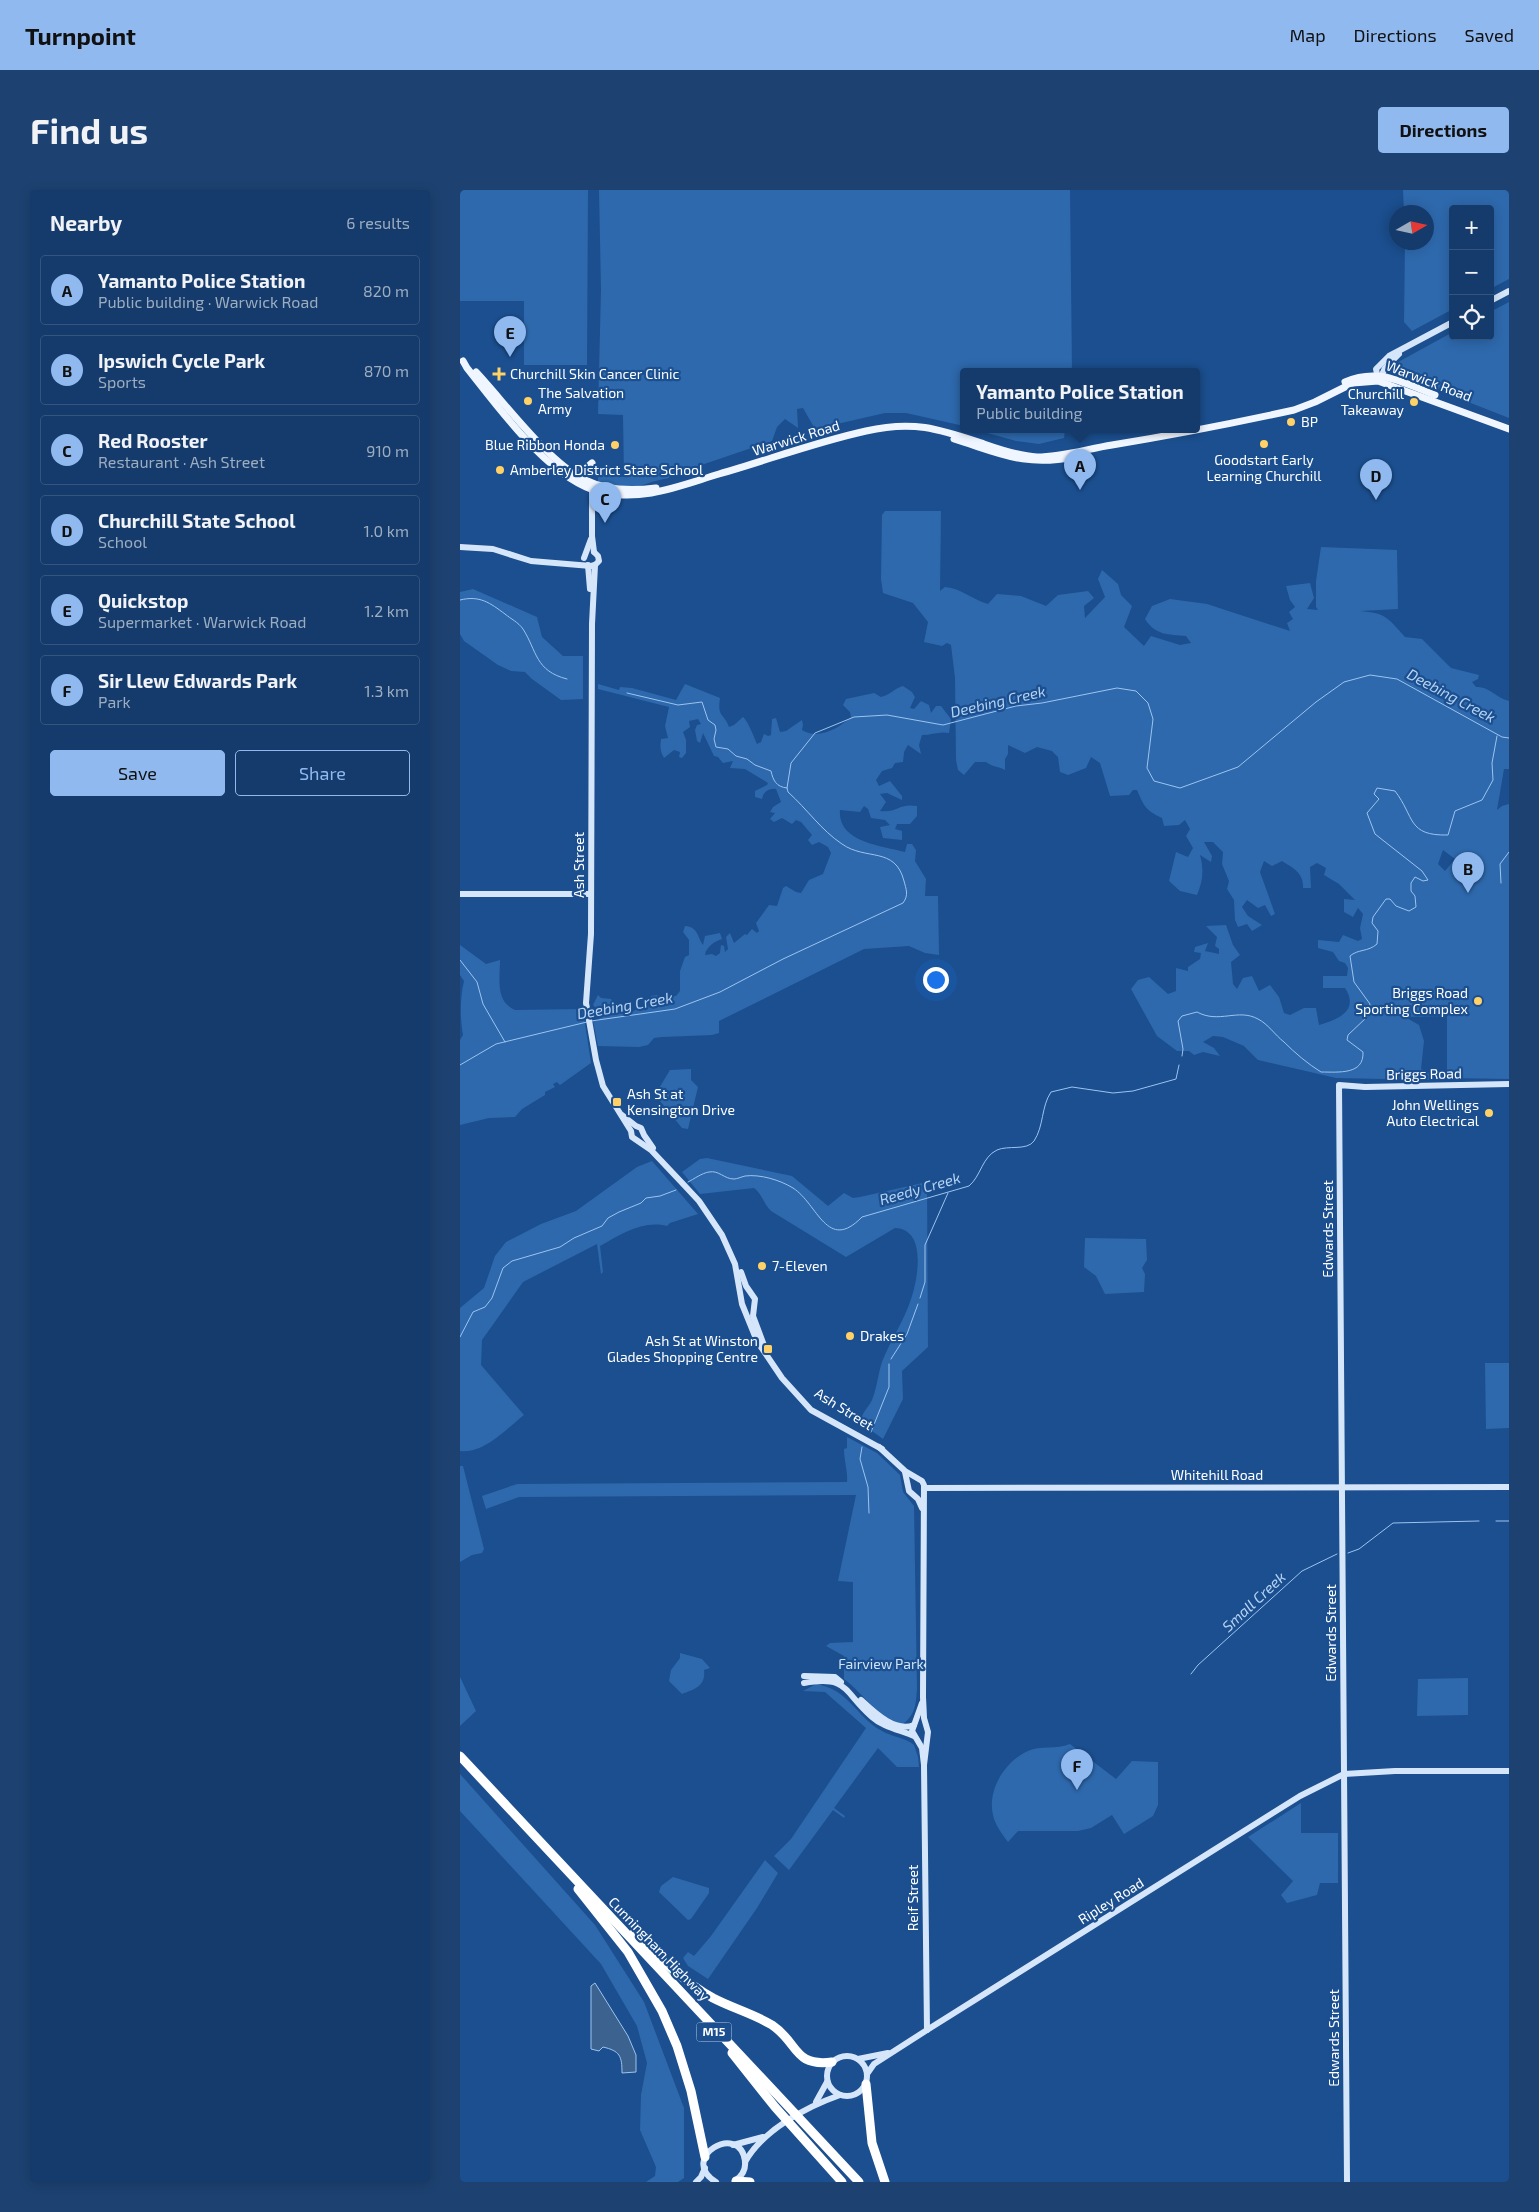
<!DOCTYPE html>
<html lang="en">
<head>
<meta charset="utf-8">
<style>
  :root { --surface:#143b6b; --page:#1d4271; --text:#f1f3f6; --muted:#9dadc1; --line:#33557e; --accent:#90b9f0 }
  body { margin:0; font-family:"Exo 2",sans-serif; background:var(--page); color:var(--text) }
  .controls { position:absolute; right:15px; top:15px; display:grid; overflow:hidden; border-radius:5px; box-shadow:0 2px 12px #0003 }
  .controls button { width:45px; height:45px; display:grid; place-items:center; padding:0; border:0; border-bottom:1px solid var(--line); background:var(--surface); color:var(--text); font:25px sans-serif }
  .compass { position:absolute; left:929px; top:15px; width:45px; height:45px; border-radius:50%; background:var(--surface); box-shadow:0 2px 12px #0003; rotate:81deg }
  .you { position:absolute; left:475px; top:789px; width:18px; height:18px; margin:-12px; border:4px solid #fff; border-radius:50%; background:#1a73e8; box-shadow:0 0 0 8px #1a73e833 }
  .badge { display:grid; place-items:center; width:32px; height:32px; border-radius:50%; background:var(--accent); color:#111; font-size:16px; font-weight:700 }
  .pin { position:absolute; translate:-50% -41px; filter:drop-shadow(0 1px 2px #0008) }
  .pin::after { content:''; position:absolute; top:26px; width:18px; height:15px; background:inherit; clip-path:polygon(0 0,100% 0,50% 100%) }
  .popup { position:absolute; left:500px; top:178px; width:240px; height:65px; box-sizing:border-box; display:grid; place-content:center; border-radius:5px; background:var(--surface); filter:drop-shadow(0 1px 4px #0005); font-size:16px; white-space:nowrap; color:var(--muted) }
  .popup b { font-size:19px; color:var(--text) }
  .popup::after { content:''; position:absolute; left:50%; top:100%; margin-left:-10px; border:10px solid transparent; border-top-color:var(--surface) }
  .list { margin:0; padding:0; list-style:none }
  h2 { display:flex; justify-content:space-between; align-items:center; height:65px; margin:0; padding:0 20px; font-size:21px }
  h2 small { font-size:16px; font-weight:400; color:var(--muted) }
  .list li { display:grid; grid-template-columns:32px 1fr auto; gap:15px; align-items:center; box-sizing:border-box; height:70px; margin:0 10px 10px; padding:0 10px; border:1px solid var(--line); border-radius:5px }
  .list b { display:block; font-size:19px; white-space:nowrap }
  .list p { margin:0; font-size:16px; white-space:nowrap; color:var(--muted) }
  .list em { font-size:16px; font-style:normal; color:var(--muted) }
  .actions { display:flex; gap:10px; padding:15px 20px }
  .actions a { flex:1; padding:11px 0; border:1px solid var(--accent); border-radius:5px; text-align:center; font-size:18px; color:var(--accent) }
  .actions .main { background:var(--accent); color:#111 }
  .icon { flex:none; width:28px; height:28px; fill:none; stroke:currentColor; stroke-width:2; stroke-linecap:round; stroke-linejoin:round }
  .map { position:relative; flex:none; width:1049px; height:1992px; overflow:hidden; border-radius:5px }
  header { display:flex; align-items:center; gap:30px; box-sizing:border-box; height:70px; padding:0 25px; background:var(--accent); color:#111 }
  header strong { font-size:24px }
  nav { display:flex; gap:28px; margin-inline-start:auto; font-size:18px }
  .intro { display:flex; align-items:center; justify-content:space-between; box-sizing:border-box; height:120px; padding:0 30px }
  h1 { margin:0; font-size:35px }
  .button { padding:12px 22px; border-radius:5px; background:var(--accent); color:#111; font-size:18px; font-weight:700 }
  main { display:flex; gap:30px; padding:0 30px }
  aside { flex:1; background:var(--surface); border-radius:5px; box-shadow:0 2px 12px #0003 }
  .map>svg:first-child { display:block }
</style>
</head>
<body>
<header>
<strong>Turnpoint</strong>
<nav><a>Map</a><a>Directions</a><a>Saved</a></nav>
</header>
<div class="intro"><h1>Find us</h1><a class="button">Directions</a></div>
<main>
<aside>
<h2>Nearby<small>6 results</small></h2>
<ul class="list">
<li><span class="badge">A</span><div><b>Yamanto Police Station</b><p>Public building · Warwick Road</p></div><em>820 m</em></li>
<li><span class="badge">B</span><div><b>Ipswich Cycle Park</b><p>Sports</p></div><em>870 m</em></li>
<li><span class="badge">C</span><div><b>Red Rooster</b><p>Restaurant · Ash Street</p></div><em>910 m</em></li>
<li><span class="badge">D</span><div><b>Churchill State School</b><p>School</p></div><em>1.0 km</em></li>
<li><span class="badge">E</span><div><b>Quickstop</b><p>Supermarket · Warwick Road</p></div><em>1.2 km</em></li>
<li><span class="badge">F</span><div><b>Sir Llew Edwards Park</b><p>Park</p></div><em>1.3 km</em></li>
</ul>
<div class="actions"><a class="main">Save</a><a>Share</a></div>
</aside>
<div class="map">
<svg width="1049" height="1992" viewBox="0 0 1049 1992">
  <rect width="100%" height="100%" fill="#1b4f8f"/>
  <g fill="#2e69ad" fill-rule="evenodd">
    <polygon points="0,0 128,0 127,175 64,175 64,111 0,111"/>
    <path d="M139,0H610L612,181H504V236L446,223H425L355,239L343,218L337,219L338,238L325,229L317,237L312,251L209,286V288C199,290 194,291 186,294C174,299 150,296 138,293V275L150,286L164,287L163,225L138,224L141,99Z"/>
    <polygon points="943,0 1049,0 1049,89 1030,99 1030,19 993,19 993,119 952,141 944,132 945,53 966,52 966,22 944,22"/>
    <polygon points="1049,112 1049,228 970,197 932,178 940,171 993,142 993,146 1030,146 1030,122"/>
    <polygon points="513,239 605,239 604,248 579,254 556,251"/>
    <path d="M425,321H481L480,401L485,397C503,399 511,409 528,414L537,404L561,406L586,416L598,405L628,401L634,408L624,416L625,428L645,407L638,389L642,380L658,394L661,405L672,416L664,437L684,456L691,446L720,455L731,453L726,446C708,444 696,446 685,429L692,416L710,409L747,414L830,441L827,433L833,429L829,422L835,417L830,410L826,396L850,393L854,408L847,419L858,420L856,417V391L861,357L937,360L938,419L900,421C926,423 928,428 945,447L962,449L991,478L1019,485L1018,489L1012,492L1016,497C1031,497 1036,508 1049,511V579H1044L1037,620L1042,616L1049,614V889L987,888V826L945,827L959,835L964,851L961,879L972,884V890L876,888L798,870L784,856L763,847L753,846L743,852L754,858L760,866L743,862L734,865L729,861H717L697,846L671,799L678,790L689,787L708,804L716,801V778L728,781V777L740,769L741,763L734,762L735,757L748,753L745,761L759,764V759L755,756L757,747L746,736L766,735L773,755L780,765L771,772L773,794L777,799L783,788L792,786L799,801L810,795L819,807L824,823L830,825L844,818H856L859,835C877,830 900,821 885,798H863V786H887L888,778L885,773L879,771L873,762L858,758V750L879,752L883,745L898,751L902,749L900,738L903,724L898,718L893,727L884,722V709L895,710L879,694L864,685L866,678L857,673L850,677L851,698H843C844,683 833,678 822,671L812,676L804,671L800,682L815,724L811,726L805,715L798,718L787,710L782,717L788,726L802,735L792,741L787,734L778,737L775,730L774,710L767,699L769,691L762,674L763,662L753,652H744L752,666L751,672L740,665C744,680 743,691 737,705L720,701L709,691L716,662L728,667L733,658L726,646L730,639L725,630L719,635L704,636L702,628C685,620 684,616 677,600H673L669,605L650,606L640,573L631,567L626,578L608,585L600,582L598,567L592,561L577,557L565,563L548,555V564L545,569V580C538,576 532,577 526,572H515L504,585L498,580L496,570L495,488L491,455L487,453L482,456L464,452L468,432L453,413L423,403L421,389L422,325ZM983,660L995,669L985,681L978,674Z"/>
    <polygon points="13,399 77,427 82,447 103,466 123,466 123,509 101,510 72,489 65,482 51,481 38,475 4,451 0,444 0,402"/>
    <path d="M138,494L159,500L160,497L172,498L216,510L225,494L260,508C257,528 264,523 269,537L274,535L283,527C288,531 294,547 297,554L301,552L304,544L308,546L311,545L312,529L316,528L320,542L326,541L342,530L343,535L342,540C358,550 378,539 391,527L390,522L383,515L386,509L414,503L421,507C430,505 435,498 443,496L452,502L455,507L450,518L454,519L461,511L469,515L471,523L476,516H481L491,529L489,543C479,541 472,545 462,545L459,555L461,564L448,555L444,562L443,572L435,573L432,578L422,581L416,590L419,596L430,591L442,606V610L427,603L420,604L426,612L420,621C438,623 438,613 457,616V626L450,634H437L435,639L442,641V650L423,648L420,637L430,635L425,630L411,628L408,619L404,616L400,622L380,620C377,652 422,656 445,662L447,654H452L456,660L455,671L466,689L465,706H478L479,765L465,763L449,756L404,759L259,831V843L252,845L202,847L194,848L188,855L179,857L138,856L133,831L139,830L141,824H136V818L133,815L138,805L141,808L151,809L153,813H160L168,822L174,821L180,816L186,821L185,812H190L191,806L197,805L202,812V807L216,806L220,801V781L225,767L229,765V750L223,742L225,736C238,737 237,746 243,755L245,746L260,743L262,749C255,751 246,757 245,765L252,764L256,766L260,763L261,755L264,756L265,762L268,759L266,747L270,743L274,753L285,744L287,745L292,739L297,743L299,741L296,733L309,715L317,716L323,698L326,696L336,702L341,703L349,690L363,684L371,663L368,657L359,652L352,655L348,650L352,645L341,632L336,630L332,634L322,628L314,632L310,629L315,623L310,622L313,617L321,612L316,599C309,598 303,602 302,609L295,607V601L307,595L308,593L285,579L270,578L273,571L263,573L258,567L254,566L243,543L240,553L237,551L235,540L237,535L241,534L238,529L229,531L230,537L223,542L226,550V563L222,568L219,567L220,562L214,560L204,568C200,561 200,557 201,549L208,548L205,536L209,517L138,499Z"/>
    <path d="M0,755L26,774L40,770C40,789 35,811 55,820L122,819L123,821L131,873L100,895L97,892L93,894L95,897L85,902V905L62,919L55,927L29,928L0,935V850L3,845C0,828 0,807 4,791L0,785Z"/>
    <polygon points="231,879 231,890 238,897 228,939 222,938 195,905 210,880"/>
    <path d="M247,968L332,986L368,1016L384,1003L393,1008L400,1007L467,992L468,1157L442,1181L443,1209L423,1249L401,1233C401,1222 408,1219 412,1210C417,1198 418,1184 422,1172C430,1151 444,1131 451,1109C458,1089 467,1039 435,1038L386,1067L311,1021C304,1014 302,1004 294,998L240,1004L222,982L240,969Z"/>
    <path d="M192,971L238,1024L210,1033L207,1036C182,1030 162,1044 140,1056L143,1082L141,1084L137,1054L63,1092L22,1150L21,1175L64,1225C46,1239 24,1264 0,1261V1118L24,1098L35,1066L46,1052L81,1034L116,1021L177,977Z"/>
    <polygon points="625,1048 686,1049 687,1070 682,1078 685,1084 684,1102 645,1104 636,1086 624,1077"/>
    <polygon points="1025,1173 1049,1173 1049,1238 1026,1239"/>
    <path d="M387,1247L417,1263L440,1285L443,1302L454,1316L457,1498C456,1513 456,1524 443,1534C417,1528 405,1505 384,1489V1466L366,1456L370,1453L393,1452V1392L378,1391L396,1305L59,1307L26,1319L22,1306L57,1294L387,1292C388,1281 384,1271 384,1259L387,1258Z"/>
    <polygon points="0,1276 3,1276 24,1359 22,1363 12,1365 0,1372"/>
    <path d="M220,1463L242,1469L250,1478L244,1480C246,1496 235,1499 222,1504L209,1491L211,1480L220,1468Z"/>
    <polygon points="0,1487 16,1521 0,1536"/>
    <polygon points="1008,1488 1008,1525 957,1526 958,1489"/>
    <path d="M356,1494C389,1499 396,1527 422,1541C432,1547 444,1547 454,1555L458,1567L459,1577H437L418,1558L374,1618L385,1626L384,1628L373,1620L329,1680L314,1666L331,1649L406,1538L365,1502L343,1501Z"/>
    <path d="M610,1554L656,1589L672,1571L698,1572V1615L693,1626L664,1644L652,1625L631,1638L618,1641H558L548,1652C542,1644 535,1635 533,1625C527,1600 545,1571 568,1561C580,1555 596,1560 610,1554Z"/>
    <polygon points="0,1584 135,1735 184,1812 224,1918 224,1988 218,1992 186,1992 195,1986 196,1977 180,1940 181,1905 187,1873 177,1836 141,1774 0,1621"/>
    <polygon points="841,1613 841,1643 878,1643 878,1693 860,1693 857,1705 827,1713 821,1705 833,1691 788,1647"/>
    <polygon points="305,1670 318,1683 297,1718 248,1789 228,1776 223,1768 228,1762 234,1766 251,1746"/>
    <polygon points="213,1687 249,1698 249,1703 231,1729 228,1730 199,1702 201,1696"/>
  </g>
  <path fill="#3c6290" stroke="#9cc4f0" d="M135,1793L168,1846L176,1865V1882L162,1883C162,1866 160,1861 143,1857L139,1861L131,1859V1796Z"/>
  <g fill="none" stroke-linecap="round" stroke-linejoin="round">
    <g stroke="#9cc4f0" stroke-width="1">
      <path d="M0,410C20,405 30,413 45,424C51,429 58,432 63,439C77,461 75,481 107,489"/>
      <path d="M167,503L218,515L242,512L248,530L255,535L256,540L254,549L256,557L268,559L276,566L287,569L295,575L311,581C313,590 316,597 327,598"/>
      <polyline points="1041,693 1040,674 1049,662"/>
      <polyline points="0,770 17,792 23,814 45,852"/>
      <path d="M131,831L215,819L260,802L323,769L443,713C449,705 446,699 444,691C435,656 406,671 382,654C361,640 347,619 328,602L327,598L331,573L355,543L394,527L427,525L483,535L556,516L582,513L657,498L676,501L688,513L693,529L687,578L694,591L720,598L778,577L856,512L884,492L910,485L937,489L1042,547L1049,548"/>
      <path d="M722,866L723,859L718,831L722,826L737,822C759,834 778,818 798,829C808,834 815,845 824,852C835,863 848,874 861,882C879,882 904,885 903,862L887,850L888,845L907,827L910,814L894,792L890,766C898,759 908,762 917,754L918,741L912,733L913,727L926,709H930L936,716L949,721L956,717L955,706L951,701V693L955,687L963,691L968,690L962,681L915,644L907,623L919,609L914,604L917,598L935,601C955,627 947,646 988,645L995,621L1022,610L1033,590L1032,573L1037,546"/>
      <polyline points="0,875 36,854 127,832"/>
      <path d="M228,992C234,989 242,983 249,982C259,980 264,989 274,989C277,989 281,987 285,986C300,984 320,990 333,998C358,1014 367,1063 402,1027L509,996C521,986 522,967 537,960C548,955 567,961 574,951C584,936 581,917 591,902L612,897L653,903L673,901L716,889L719,875"/>
      <polyline points="460,1108 465,1092 465,1055 488,1003"/>
      <polyline points="0,1147 13,1122 25,1117 32,1108 43,1078 52,1071 100,1057 114,1048 142,1036 148,1028 159,1022 181,1013 186,1008 200,1006 216,1000"/>
      <polyline points="431,1169 447,1144 458,1114"/>
      <polyline points="411,1242 429,1197 429,1174"/>
      <polyline points="402,1257 400,1269 408,1297 409,1323"/>
      <polyline points="1036,1331 1049,1331"/>
      <polyline points="888,1363 899,1359 933,1333 1019,1331"/>
      <polyline points="731,1484 738,1475 842,1381 877,1364"/>
    </g>
    <g stroke="#d6e6fa" stroke-width="6">
      <polyline points="1030,111 1049,101"/>
      <polyline points="918,189 916,179 929,166 993,132"/>
      <polyline points="920,189 925,178 939,164"/>
      <polyline points="132,296 132,346 134,362"/>
      <polyline points="0,357 33,359 71,371 131,376 135,375 139,371 138,366 134,362"/>
      <polyline points="124,368 131,349"/>
      <polyline points="128,375 130,399"/>
      <polyline points="135,375 132,434 131,744 126,813 136,870 143,896 171,941 172,947 191,960 225,996 239,1011 262,1045 275,1074 282,1114 297,1151 322,1188 351,1220 422,1259"/>
      <polyline points="0,704 131,704"/>
      <polyline points="162,925 176,936 181,938 184,945 193,958"/>
      <polyline points="281,1082 286,1096 295,1109 293,1126 305,1158"/>
      <polyline points="419,1257 445,1281 462,1291 464,1295 463,1507 464,1528 468,1542 464,1575"/>
      <polyline points="445,1282 449,1301 458,1309 462,1318"/>
      <polyline points="464,1298 1049,1297"/>
      <polyline points="344,1486 375,1487 381,1492"/>
      <path d="M344,1493C389,1485 383,1502 412,1527C423,1537 440,1540 454,1546"/>
      <path d="M401,1510C414,1522 435,1543 454,1535"/>
      <polyline points="462,1513 452,1541 462,1558 464,1575 467,1840"/>
      <circle cx="387" cy="1886" r="20"/>
      <polyline points="398,1869 428,1863"/>
      <polyline points="407,1884 414,1874 467,1840 840,1606 884,1584 935,1581 1049,1581"/>
      <polyline points="356,1912 367,1892"/>
      <polyline points="273,1955 303,1947"/>
      <path d="M285,1972C303,1940 346,1917 380,1905"/>
      <polyline points="236,1992 241,1987 245,1978"/>
      <path d="M256,1992C217,1968 280,1931 285,1971C286,1979 282,1986 275,1991"/>
      <polyline points="887,1992 879,895 905,897 1049,894"/>
    </g>
    <g stroke="#f0f6ff" stroke-width="7">
      <path d="M3,171L7,178C39,218 90,290 140,302C182,312 219,296 259,284C308,270 356,252 406,241C454,230 479,239 524,254C541,260 559,266 577,267C602,267 627,259 652,255C713,245 774,233 834,220L855,212L893,193L918,191L1049,239"/>
      <path d="M16,182C45,213 88,272 125,290C147,301 172,301 196,298"/>
      <path d="M885,192C919,177 943,193 975,205"/>
      <path d="M494,249C540,263 564,277 614,267"/>
      <polyline points="113,283 125,279 132,273"/>
      <polyline points="133,312 149,304"/>
    </g>
    <g stroke="#fff" stroke-width="9">
      <polyline points="0,1566 399,1992"/>
      <polyline points="118,1699 168,1762 202,1821 217,1856 231,1901 245,1967"/>
      <path d="M173,1744C198,1767 223,1791 253,1808C272,1818 294,1824 312,1835C339,1853 333,1877 372,1872"/>
      <polyline points="272,1863 315,1917 382,1992"/>
      <polyline points="406,1894 412,1953 425,1992"/>
      <polyline points="276,1991 290,1992"/>
    </g>
  </g>
  <g fill="#ffd166" stroke="#1b4f8f" stroke-width="2">
    <path d="M36.5 176.5h5v5h5v5h-5v5h-5v-5h-5v-5h5z"/>
    <circle cx="68" cy="211" r="5"/>
    <circle cx="954" cy="212" r="5"/>
    <circle cx="831" cy="232" r="5"/>
    <circle cx="804" cy="254" r="5"/>
    <circle cx="155" cy="255" r="5"/>
    <circle cx="40" cy="280" r="5"/>
    <circle cx="1018" cy="811" r="5"/>
    <rect x="152" y="907" width="10" height="10" rx="2.5"/>
    <circle cx="1029" cy="923" r="5"/>
    <circle cx="302" cy="1076" r="5"/>
    <circle cx="390" cy="1146" r="5"/>
    <rect x="303" y="1154" width="10" height="10" rx="2.5"/>
  </g>
  <g text-anchor="middle" stroke-width="4.5" stroke-linejoin="round" paint-order="stroke">
    <rect fill="#1b4f8f" stroke="#bbcadd" stroke-width="1" x="236.5" y="1832.5" width="35" height="19" rx="4"/>
    <g font-size="12" font-weight="bold" fill="#fff">
      <text x="254" y="1846">M15</text>
    </g>
    <g font-size="14" fill="#fff" stroke="#1b4f8f" text-anchor="start">
      <text x="50" y="189">Churchill Skin Cancer Clinic</text>
      <text x="78" y="208">The Salvation<tspan x="78" dy="16">Army</tspan></text>
      <text x="944" y="209" text-anchor="end">Churchill<tspan x="944" dy="16">Takeaway</tspan></text>
      <text x="841" y="237">BP</text>
      <text x="145" y="260" text-anchor="end">Blue Ribbon Honda</text>
      <text x="804" y="275" text-anchor="middle">Goodstart Early<tspan x="804" dy="16">Learning Churchill</tspan></text>
      <text x="50" y="285">Amberley District State School</text>
      <text x="1008" y="808" text-anchor="end">Briggs Road<tspan x="1008" dy="16">Sporting Complex</tspan></text>
      <text x="167" y="909">Ash St at<tspan x="167" dy="16">Kensington Drive</tspan></text>
      <text x="1019" y="920" text-anchor="end">John Wellings<tspan x="1019" dy="16">Auto Electrical</tspan></text>
      <text x="312" y="1081">7-Eleven</text>
      <text x="400" y="1151">Drakes</text>
      <text x="298" y="1156" text-anchor="end">Ash St at Winston<tspan x="298" dy="16">Glades Shopping Centre</tspan></text>
    </g>
    <g font-size="14" fill="#fff" stroke="#1b4f8f">
      <text transform="translate(969 191) rotate(21)" y="5">Warwick Road</text>
      <text transform="translate(336 248) rotate(-17)" y="5">Warwick Road</text>
      <text transform="translate(119 675) rotate(-90)" y="5">Ash Street</text>
      <text transform="translate(964 884) rotate(-1)" y="5">Briggs Road</text>
      <text transform="translate(868 1039) rotate(-90)" y="5">Edwards Street</text>
      <text transform="translate(384 1219) rotate(32)" y="5">Ash Street</text>
      <text x="757" y="1290">Whitehill Road</text>
      <text transform="translate(871 1443) rotate(-90)" y="5">Edwards Street</text>
      <text transform="translate(453 1708) rotate(-90)" y="5">Reif Street</text>
      <text transform="translate(651 1711) rotate(-32)" y="5">Ripley Road</text>
      <text transform="translate(199 1759) rotate(46)" y="5">Cunningham Highway</text>
      <text transform="translate(874 1848) rotate(-90)" y="5">Edwards Street</text>
    </g>
    <g font-size="14" fill="#cfe3fa" stroke="#1b4f8f">
      <text x="421" y="1479">Fairview Park</text>
    </g>
    <g font-size="15" font-style="italic" fill="#b5d3f5" stroke="#1b4f8f">
      <text transform="translate(991 506) rotate(28)" y="5">Deebing Creek</text>
      <text transform="translate(538 512) rotate(-13)" y="5">Deebing Creek</text>
      <text transform="translate(165 816) rotate(-10)" y="5">Deebing Creek</text>
      <text transform="translate(460 999) rotate(-16)" y="5">Reedy Creek</text>
      <text transform="translate(794 1412) rotate(-43)" y="5">Small Creek</text>
    </g>
  </g>
</svg>
<div class="controls">
<button>+</button>
<button>−</button>
<button><svg class="icon" aria-label="locate" viewBox="0 0 24 24"><circle cx="12" cy="12" r="6"/><path d="M12 2v4M12 18v4M2 12h4M18 12h4"/></svg></button>
</div>
<svg class="compass" viewBox="-18 -18 36 36"><path d="M0-13l5 13h-10z" fill="#e53935"/><path d="M0 13l5-13h-10z" fill="#9dadc1"/></svg>
<div class="you"></div>
<div class="pin badge" style="left:620px;top:300px">A</div>
<div class="popup"><b>Yamanto Police Station</b>Public building</div>
<div class="pin badge" style="left:1008px;top:703px">B</div>
<div class="pin badge" style="left:145px;top:333px">C</div>
<div class="pin badge" style="left:916px;top:310px">D</div>
<div class="pin badge" style="left:50px;top:167px">E</div>
<div class="pin badge" style="left:617px;top:1600px">F</div>
</div>
</main>
</body>
</html>
